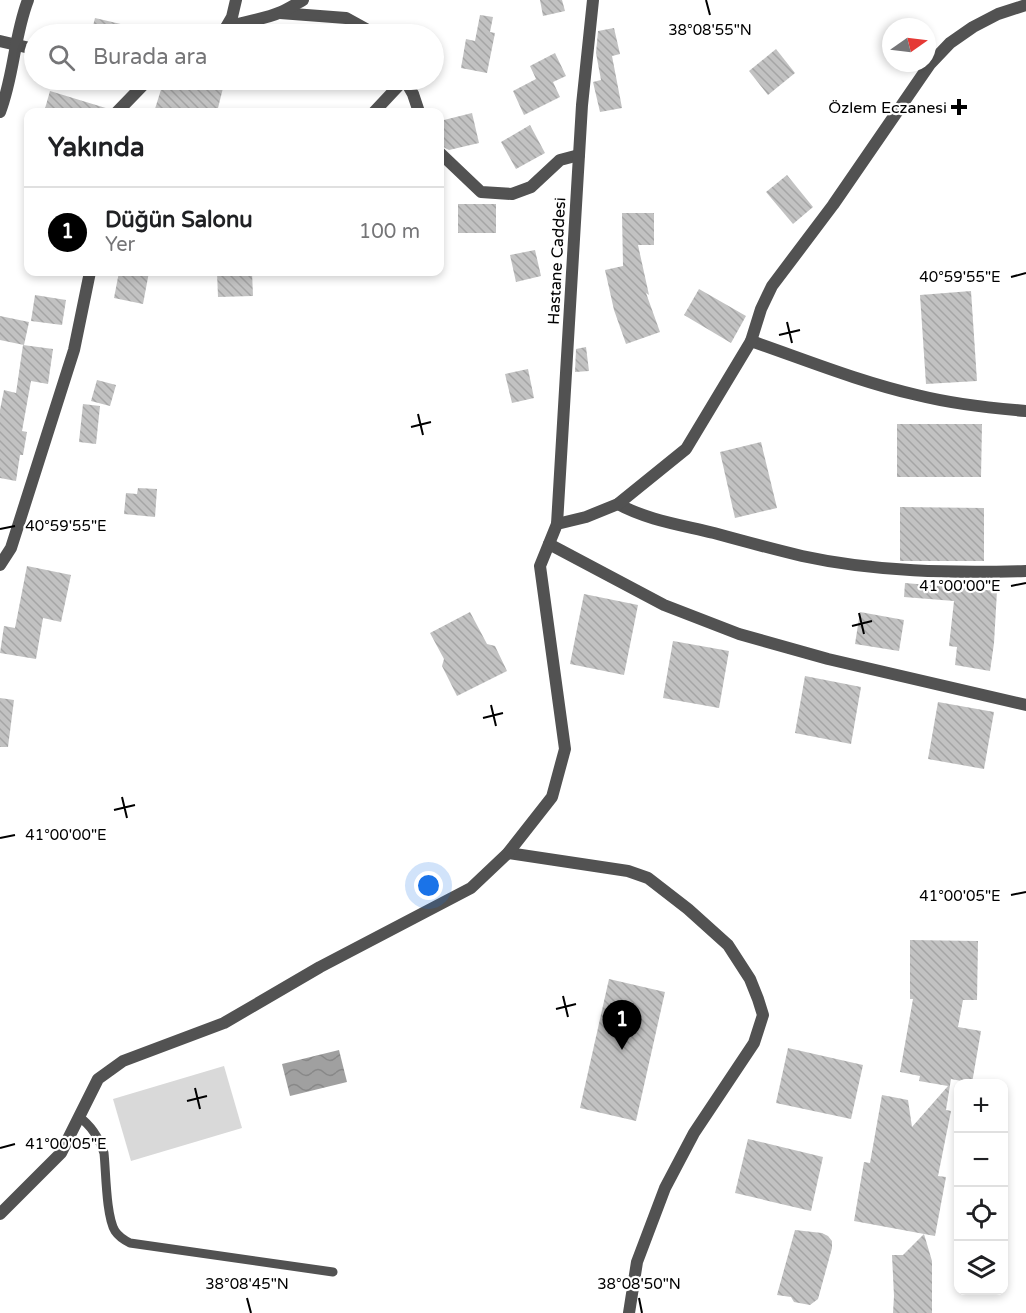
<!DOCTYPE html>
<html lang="tr">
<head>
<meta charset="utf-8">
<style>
  :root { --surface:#fff; --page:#f6f6f6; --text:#202124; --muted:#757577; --line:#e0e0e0; --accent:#000 }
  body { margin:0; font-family:"Varela Round",sans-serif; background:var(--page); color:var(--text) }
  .controls { position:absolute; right:18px; bottom:18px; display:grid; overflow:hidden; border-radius:12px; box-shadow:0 3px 9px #0003 }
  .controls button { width:54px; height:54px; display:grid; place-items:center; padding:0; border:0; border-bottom:2px solid var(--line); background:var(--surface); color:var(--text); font:30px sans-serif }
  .compass { position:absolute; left:882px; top:18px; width:54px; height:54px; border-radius:50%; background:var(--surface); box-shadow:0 3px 9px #0003; rotate:76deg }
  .you { position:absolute; left:429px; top:886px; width:21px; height:21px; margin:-15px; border:4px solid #fff; border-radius:50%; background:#1a73e8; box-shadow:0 0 0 9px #1a73e833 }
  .badge { display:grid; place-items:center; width:39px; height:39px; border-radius:50%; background:var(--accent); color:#fff; font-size:20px; font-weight:700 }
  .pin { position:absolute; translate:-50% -50px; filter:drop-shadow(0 2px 3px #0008) }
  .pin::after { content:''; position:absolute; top:32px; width:21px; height:18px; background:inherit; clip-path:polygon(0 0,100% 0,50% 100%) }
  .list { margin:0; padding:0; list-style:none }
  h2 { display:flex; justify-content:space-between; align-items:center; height:78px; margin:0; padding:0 24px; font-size:26px }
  h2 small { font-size:20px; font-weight:400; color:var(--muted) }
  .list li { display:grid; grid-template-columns:39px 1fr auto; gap:18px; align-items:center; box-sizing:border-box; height:90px; padding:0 24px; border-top:2px solid var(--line) }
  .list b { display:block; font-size:22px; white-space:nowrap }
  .list p { margin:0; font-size:20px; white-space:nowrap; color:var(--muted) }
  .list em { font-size:20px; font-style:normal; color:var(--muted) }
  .icon { flex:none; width:33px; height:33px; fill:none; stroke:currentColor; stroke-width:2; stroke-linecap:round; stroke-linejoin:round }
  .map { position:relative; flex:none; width:1026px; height:1313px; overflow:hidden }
  .search { position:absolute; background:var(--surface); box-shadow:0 3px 9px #0003; left:24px; top:24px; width:420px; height:66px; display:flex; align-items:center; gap:15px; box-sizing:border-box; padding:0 21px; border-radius:33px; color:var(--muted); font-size:22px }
  .panel { position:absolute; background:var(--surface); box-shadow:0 3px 9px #0003; left:24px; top:108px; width:420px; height:168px; border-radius:12px }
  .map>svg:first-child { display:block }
</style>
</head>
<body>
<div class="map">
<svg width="1026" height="1313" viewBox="0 0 1026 1313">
  <defs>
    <pattern id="water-waves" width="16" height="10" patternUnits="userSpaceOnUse" patternTransform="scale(1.5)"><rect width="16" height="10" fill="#a0a0a0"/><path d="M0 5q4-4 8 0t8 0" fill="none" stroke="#888"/></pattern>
    <pattern id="building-back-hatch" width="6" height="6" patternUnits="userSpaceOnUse" patternTransform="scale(1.5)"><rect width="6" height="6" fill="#c2c2c2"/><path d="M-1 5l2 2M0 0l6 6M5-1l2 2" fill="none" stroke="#a5a5a5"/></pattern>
  </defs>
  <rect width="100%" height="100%" fill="#fff"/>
  <polygon fill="#d9d9d9" points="224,1066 242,1128 131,1161 113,1099"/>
  <polygon fill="url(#water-waves)" points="339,1050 347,1082 290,1096 282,1064"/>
  <g fill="url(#building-back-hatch)">
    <polygon points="540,0 562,0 565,11 543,16"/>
    <polygon points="480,15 493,17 490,32 495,33 487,73 461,68 466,39 475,41"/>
    <polygon points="95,18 142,29 141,34 91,34"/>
    <polygon points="614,28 620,54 612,56 622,108 600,112 593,82 601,80 596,53 598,31"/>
    <polygon points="776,49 795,73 768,95 749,71"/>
    <polygon points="555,53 566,76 553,82 560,97 524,115 513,91 536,79 530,66"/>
    <polygon points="164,80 171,80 200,88 202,80 224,84 217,112 154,112"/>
    <polygon points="50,91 109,109 109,112 44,112"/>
    <polygon points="472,113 479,143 449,150 440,145 440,121"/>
    <polygon points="530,125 545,153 516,169 501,142"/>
    <polygon points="787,175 813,207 793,224 766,192"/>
    <rect x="458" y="204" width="38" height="29"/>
    <polygon points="622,213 654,213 654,245 638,245 649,295 646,293 660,332 626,344 614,310 605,270 623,266"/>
    <polygon points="535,250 541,276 516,282 510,255"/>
    <polygon points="119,272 149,272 143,304 114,298"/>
    <polygon points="217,272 252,272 253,296 218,297"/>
    <polygon points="699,289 746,316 731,343 684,315"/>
    <polygon points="971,291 977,381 926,384 920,295"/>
    <polygon points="35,295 66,300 62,325 31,321"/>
    <polygon points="0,316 29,322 24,345 0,340"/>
    <polygon points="23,345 53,349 48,384 31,381 22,431 27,432 23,455 20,455 16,481 0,478 0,410 4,390 16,393"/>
    <polygon points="586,347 589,371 575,372 576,349"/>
    <polygon points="528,369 534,398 512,403 505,374"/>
    <polygon points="97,380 116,385 110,406 91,401"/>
    <polygon points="83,404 100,406 96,444 79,442"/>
    <polygon points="897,424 982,424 981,477 897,477"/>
    <polygon points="761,442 777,508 735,518 720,452"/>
    <polygon points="138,488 157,489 155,517 124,514 126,493 137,494"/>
    <polygon points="900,507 984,508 984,561 900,561"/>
    <polygon points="27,566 71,575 61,622 43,618 36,659 0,653 4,626 15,628"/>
    <polygon points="905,583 997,591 994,643 990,671 955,665 957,647 949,646 954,601 904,597"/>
    <polygon points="584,594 638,605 624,675 570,664"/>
    <polygon points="470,612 487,644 495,646 507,671 457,696 442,666 444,659 430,633"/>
    <polygon points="860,612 904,620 899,651 855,644"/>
    <polygon points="673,641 729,651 719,708 663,698"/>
    <polygon points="805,676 861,687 851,744 795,733"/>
    <polygon points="0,698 14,700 8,747 0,747"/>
    <polygon points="938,702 994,712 984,769 928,759"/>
    <polygon points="910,940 978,941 977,1000 963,1000 958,1027 981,1031 972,1083 951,1079 946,1110 951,1111 938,1176 946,1177 935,1236 854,1221 864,1162 870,1163 882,1095 908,1100 912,1127 948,1086 919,1081 920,1076 900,1072 913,999 910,999"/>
    <polygon points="609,979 665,992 636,1121 580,1108"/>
    <polygon points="788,1048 863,1065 851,1119 776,1103"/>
    <polygon points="748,1139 823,1157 811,1211 735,1193"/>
    <polygon points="795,1230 822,1233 828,1236 832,1241 832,1248 818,1299 810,1305 794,1302 791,1297 777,1295"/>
    <polygon points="924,1234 932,1261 932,1313 893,1313 894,1296 892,1255 903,1255"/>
  </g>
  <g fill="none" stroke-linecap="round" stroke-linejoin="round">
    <path stroke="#525252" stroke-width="9" d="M79,1117C92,1126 99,1138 104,1153C106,1172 106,1216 115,1231C119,1237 124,1240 130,1243L333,1272"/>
    <g stroke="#525252" stroke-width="12">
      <polyline points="280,13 346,18 375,34"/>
      <polyline points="225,29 232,17 236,0"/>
      <path d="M216,34C237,20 259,22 281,12C288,9 296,4 303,0"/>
      <polyline points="0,41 34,49"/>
      <polyline points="405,80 413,94 419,112"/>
      <path d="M0,112C14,76 14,36 28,0"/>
      <polyline points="117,112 148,80"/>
      <polyline points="374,112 404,80"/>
      <polyline points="440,153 481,192 512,194 531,187 560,160 579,155"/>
      <path d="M751,341C806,360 860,382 917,395C953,404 989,408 1026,411"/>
      <path d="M618,504C647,520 682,525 714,533C743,541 773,549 802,556C875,572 952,573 1026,571"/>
      <polyline points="549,544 664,605 739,634 828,659 1026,705"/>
      <polyline points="0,565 11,548 74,350 90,272"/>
      <polyline points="508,853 628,871 648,878 688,909 728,945 750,979 758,999 763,1015 754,1043 694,1133 665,1188 637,1262 629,1313"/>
      <polyline points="0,1214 61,1153 98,1079 123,1061 224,1023 320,967 471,888 508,853 552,797 565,749 540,566 557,524 586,517 618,504 686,449 751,341 761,309 772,286 833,205 930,64 950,43 973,27 998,14 1026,5"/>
    </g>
    <polyline stroke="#525252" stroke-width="12" points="557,524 582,105 593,0"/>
  </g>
  <path fill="none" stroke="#000" stroke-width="2" d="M706,0L710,15M1011,277L1026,273M787,322L792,343M779,335L800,330M418,414L423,435M411,427L431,422M0,529L15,526M1011,586L1026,583M859,613L864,634M852,626L872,621M491,705L496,726M483,718L503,713M122,797L127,818M114,810L135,805M0,838L15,835M1011,895L1026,892M563,996L568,1017M556,1009L576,1004M195,1088L200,1109M187,1101L207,1096M0,1148L15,1144M247,1298L251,1313M639,1298L642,1313"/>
  <path fill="#000" stroke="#fff" stroke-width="2" d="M956 98h6v6h6v6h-6v6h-6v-6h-6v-6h6z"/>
  <g text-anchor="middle" stroke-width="4.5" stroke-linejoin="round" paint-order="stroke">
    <g font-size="16" fill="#000" stroke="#fff" text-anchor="end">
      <text x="947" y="113">Özlem Eczanesi</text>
    </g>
    <g font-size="16" fill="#000" stroke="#fff">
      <text transform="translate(556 261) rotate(-87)" y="6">Hastane Caddesi</text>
    </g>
  </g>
  <g font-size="15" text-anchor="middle" fill="#000" stroke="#fff" stroke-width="4.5" stroke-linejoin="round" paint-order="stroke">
    <text x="710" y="35">38°08'55"N</text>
    <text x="960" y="282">40°59'55"E</text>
    <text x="66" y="531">40°59'55"E</text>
    <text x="960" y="591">41°00'00"E</text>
    <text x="66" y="840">41°00'00"E</text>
    <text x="960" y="901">41°00'05"E</text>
    <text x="66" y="1149">41°00'05"E</text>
    <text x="247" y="1289">38°08'45"N</text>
    <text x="639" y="1289">38°08'50"N</text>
  </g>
</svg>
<div class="controls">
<button>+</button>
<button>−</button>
<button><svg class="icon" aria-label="locate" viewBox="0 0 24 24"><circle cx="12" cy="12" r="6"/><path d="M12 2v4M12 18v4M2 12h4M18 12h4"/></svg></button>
<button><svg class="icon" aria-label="layers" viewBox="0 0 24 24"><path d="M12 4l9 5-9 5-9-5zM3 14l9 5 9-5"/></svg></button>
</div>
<svg class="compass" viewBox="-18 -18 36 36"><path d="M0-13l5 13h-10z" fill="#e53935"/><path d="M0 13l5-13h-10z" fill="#757577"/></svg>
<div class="you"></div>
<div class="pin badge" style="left:622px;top:1050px">1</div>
<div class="search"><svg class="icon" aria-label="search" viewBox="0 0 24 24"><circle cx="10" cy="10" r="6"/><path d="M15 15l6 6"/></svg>Burada ara</div>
<section class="panel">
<h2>Yakında<small></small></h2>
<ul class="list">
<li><span class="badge">1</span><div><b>Düğün Salonu</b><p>Yer</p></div><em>100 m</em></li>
</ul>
</section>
</div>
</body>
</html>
